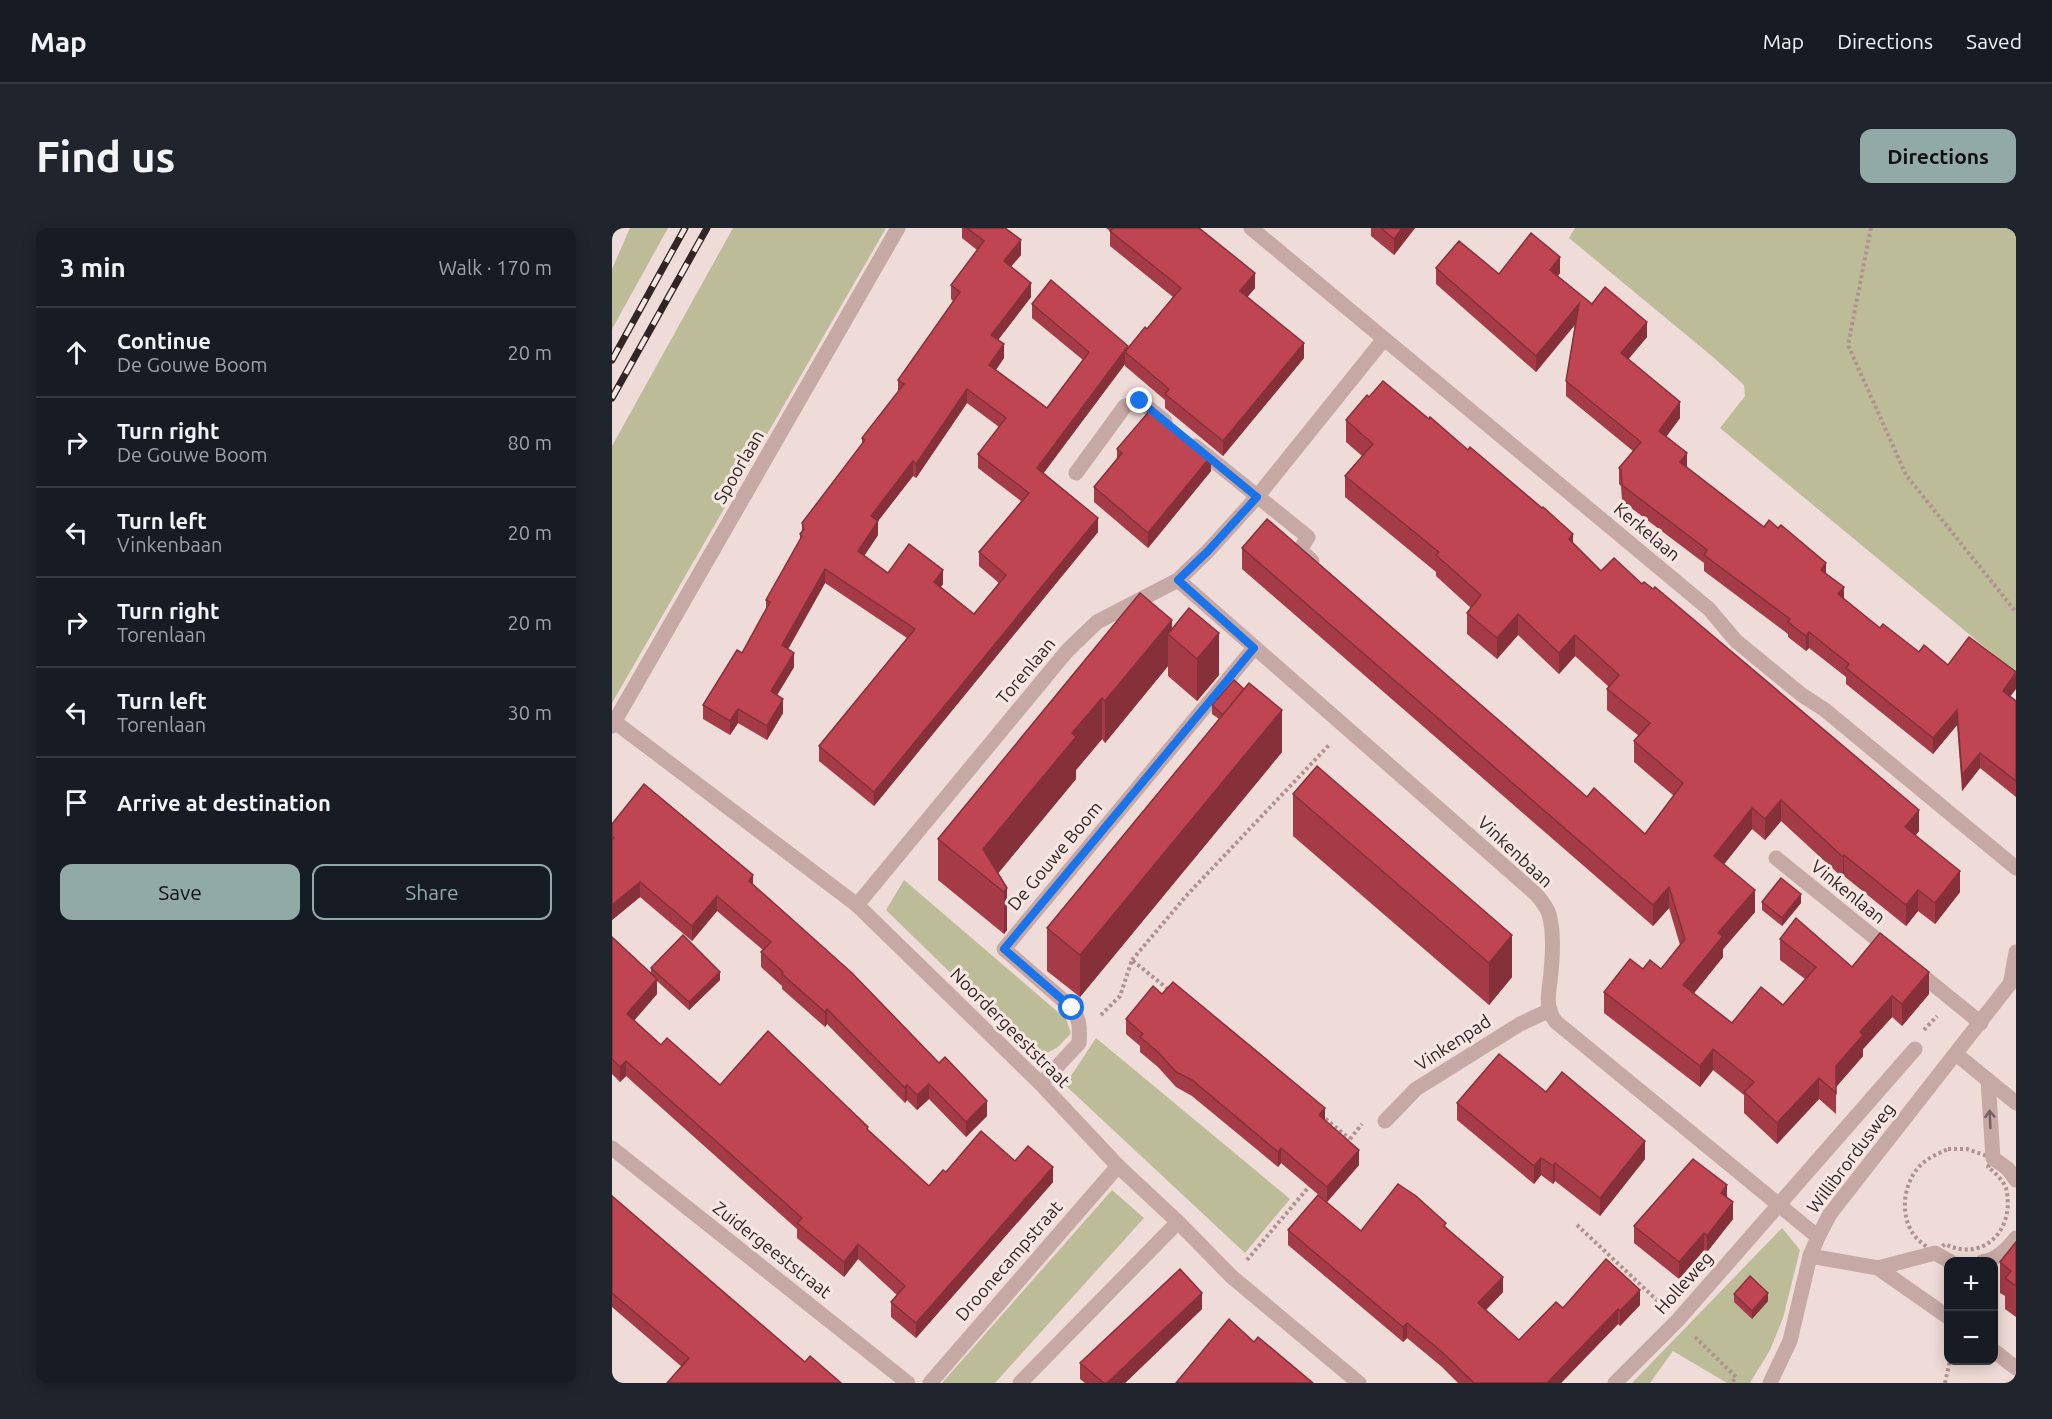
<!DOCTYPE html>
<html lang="en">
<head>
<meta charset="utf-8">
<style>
  :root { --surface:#171b24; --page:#20242c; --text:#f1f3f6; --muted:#9ea1a6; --line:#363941; --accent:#92aaa5 }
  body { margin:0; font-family:Ubuntu,sans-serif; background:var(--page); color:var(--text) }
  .controls { position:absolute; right:18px; bottom:18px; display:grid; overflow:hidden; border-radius:12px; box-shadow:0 3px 15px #0003 }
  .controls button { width:54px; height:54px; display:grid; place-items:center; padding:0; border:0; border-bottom:2px solid var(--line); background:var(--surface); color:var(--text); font:30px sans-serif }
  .stop { position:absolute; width:18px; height:18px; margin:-14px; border:4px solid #1a73e8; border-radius:50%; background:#fff }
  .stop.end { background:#1a73e8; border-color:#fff; box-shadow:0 2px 6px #0008 }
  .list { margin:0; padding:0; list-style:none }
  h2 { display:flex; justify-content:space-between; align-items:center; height:78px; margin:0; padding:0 24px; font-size:26px }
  h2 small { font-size:20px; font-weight:400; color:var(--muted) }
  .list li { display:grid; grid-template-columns:39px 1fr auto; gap:18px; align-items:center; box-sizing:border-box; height:90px; padding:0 24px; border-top:2px solid var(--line) }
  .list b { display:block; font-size:22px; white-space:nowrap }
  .list p { margin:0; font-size:20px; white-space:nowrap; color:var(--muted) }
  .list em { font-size:20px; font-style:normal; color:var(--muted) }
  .actions { display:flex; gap:12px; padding:18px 24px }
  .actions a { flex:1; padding:14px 0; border:2px solid var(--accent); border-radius:12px; text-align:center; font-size:21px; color:var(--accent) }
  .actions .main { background:var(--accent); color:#111 }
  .icon { flex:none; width:33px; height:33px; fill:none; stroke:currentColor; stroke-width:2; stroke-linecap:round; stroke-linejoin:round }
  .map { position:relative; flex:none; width:1404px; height:1155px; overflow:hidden; border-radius:12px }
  header { display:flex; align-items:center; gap:36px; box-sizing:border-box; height:84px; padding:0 30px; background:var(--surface); border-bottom:2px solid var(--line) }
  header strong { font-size:28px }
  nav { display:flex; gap:33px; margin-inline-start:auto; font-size:21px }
  .intro { display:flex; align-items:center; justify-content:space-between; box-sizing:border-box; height:144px; padding:0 36px }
  h1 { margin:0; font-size:42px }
  .button { padding:15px 27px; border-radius:12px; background:var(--accent); color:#111; font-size:21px; font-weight:700 }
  main { display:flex; gap:36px; padding:0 36px }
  aside { flex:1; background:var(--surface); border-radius:12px; box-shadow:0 3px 15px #0003 }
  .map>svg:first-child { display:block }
</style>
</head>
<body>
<header>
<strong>Map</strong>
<nav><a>Map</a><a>Directions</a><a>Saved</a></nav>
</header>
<div class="intro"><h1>Find us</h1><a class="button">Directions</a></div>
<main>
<aside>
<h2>3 min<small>Walk · 170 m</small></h2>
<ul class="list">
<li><svg class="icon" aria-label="ahead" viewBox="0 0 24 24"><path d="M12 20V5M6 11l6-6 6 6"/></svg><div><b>Continue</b><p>De Gouwe Boom</p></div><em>20 m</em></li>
<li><svg class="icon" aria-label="right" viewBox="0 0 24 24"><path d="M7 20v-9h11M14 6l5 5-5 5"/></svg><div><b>Turn right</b><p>De Gouwe Boom</p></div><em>80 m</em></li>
<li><svg class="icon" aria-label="left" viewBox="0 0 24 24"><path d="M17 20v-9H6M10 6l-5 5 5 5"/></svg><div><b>Turn left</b><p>Vinkenbaan</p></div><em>20 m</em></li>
<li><svg class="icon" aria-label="right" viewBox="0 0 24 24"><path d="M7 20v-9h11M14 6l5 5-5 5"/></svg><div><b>Turn right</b><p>Torenlaan</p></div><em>20 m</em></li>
<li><svg class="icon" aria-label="left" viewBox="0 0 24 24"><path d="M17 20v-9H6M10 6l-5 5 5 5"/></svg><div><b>Turn left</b><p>Torenlaan</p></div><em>30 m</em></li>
<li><svg class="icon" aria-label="arrive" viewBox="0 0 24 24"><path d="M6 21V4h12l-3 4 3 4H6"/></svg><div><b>Arrive at destination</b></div></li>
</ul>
<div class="actions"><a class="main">Save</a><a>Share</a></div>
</aside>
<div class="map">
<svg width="1404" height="1155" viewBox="0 0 1404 1155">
  <rect width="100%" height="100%" fill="#efdbd7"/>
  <g fill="#bdbc98">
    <polygon points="18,0 56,0 0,101 0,41"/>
    <polygon points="121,0 274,0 0,475 0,218"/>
    <polygon points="963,0 1404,0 1404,445 1108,200 1133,168 1132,157 1101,129 957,10"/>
    <polygon points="292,652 454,791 459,805 446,819 426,830 274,682"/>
    <polygon points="484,810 678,971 633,1025 453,857"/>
    <polygon points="500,962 532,990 383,1155 330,1155"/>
    <polygon points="1170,1000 1188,1022 1171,1090 1158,1122 1138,1155 1115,1155 1061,1123 1038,1155 1020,1155"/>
  </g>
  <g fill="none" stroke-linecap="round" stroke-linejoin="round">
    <g stroke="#b1918f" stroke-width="4" stroke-dasharray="3 3" stroke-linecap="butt">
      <polyline points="1259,0 1236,117 1294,247 1404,384"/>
      <polyline points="520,732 575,667 718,516"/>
      <polyline points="489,787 508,768 520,732 557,762"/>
      <polyline points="1312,802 1325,788"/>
      <polyline points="709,887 738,911"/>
      <polyline points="738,911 750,896"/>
      <path d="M1336,921H1355L1381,930L1376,939C1383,945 1390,951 1394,960C1404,1002 1371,1035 1333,1016L1323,1025C1317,1020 1307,1014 1302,1007C1288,988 1291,959 1305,941C1313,931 1325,926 1336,921Z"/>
      <polyline points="965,997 1049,1076"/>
      <polyline points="635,1032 700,955"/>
      <polyline points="1083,1109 1124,1149 1120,1155"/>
      <polyline points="1333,1155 1338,1132"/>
    </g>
    <g stroke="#c6a8a4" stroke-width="15">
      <polyline points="639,0 1097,381 1124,413 1190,467 1213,482 1404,640"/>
      <polyline points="583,218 696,309 688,322 700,333"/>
      <polyline points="464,245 513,178 528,173 553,193"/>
      <path d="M566,352L924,666C929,672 935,679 937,686C942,704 941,725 939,744C938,762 931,778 944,794L1206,1009"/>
      <polyline points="3,494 245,677 429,856 506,938 566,994 620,1049 747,1155"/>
      <polyline points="0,498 286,0"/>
      <polyline points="1164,630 1278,722"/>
      <polyline points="245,677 455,423 485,394 566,352 596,323 645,269 772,111"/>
      <polyline points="1301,740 1369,795"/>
      <polyline points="1399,752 1404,724"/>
      <polyline points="1344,826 1404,875"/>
      <polyline points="1376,852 1381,930 1396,941 1404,952"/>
      <path d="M429,856L467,815C468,801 468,791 460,780L392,721L642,420"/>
      <polyline points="773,893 804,861 908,796 938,782"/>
      <polyline points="0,920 296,1155"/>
      <polyline points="1198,1028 1266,1040 1336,1089"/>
      <path d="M1370,1034C1385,1032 1395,1021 1404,1010"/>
      <polyline points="1266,1040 1323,1025 1339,1034"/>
      <polyline points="1382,1123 1404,1140"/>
      <polyline points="318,1155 506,938"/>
      <polyline points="408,1155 566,994"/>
      <polyline points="1003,1155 1066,1092 1303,821"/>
      <polyline points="1158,1155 1178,1113 1198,1028 1206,1009 1218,986 1404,748"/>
    </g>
    <defs>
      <g id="rail">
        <polyline points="0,132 73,0"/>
        <polyline points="0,170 95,0"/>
      </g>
    </defs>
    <use href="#rail" stroke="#322526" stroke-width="7"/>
    <use href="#rail" stroke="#f7e7e3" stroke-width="4.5" stroke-dasharray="14" stroke-linecap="butt"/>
  </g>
  <g fill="#a43b47" fill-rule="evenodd">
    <path d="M350,0H393L409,27L399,38L419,69L386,112L392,130L384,142L435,180L471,132L420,90V76L516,120L535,101L561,69L498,18V3L494,0H587L643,60L635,69L692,130L611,228L553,180V172L513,138V136L431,245L486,304L262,578L207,533V518L295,410L213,355L176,421L182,439L165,467L171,485L155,512L126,495L118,507L91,491V477L130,425L154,382V372L188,311V306L190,304V295L250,216V210L286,164V152L341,73L339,71V57L365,22L350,10ZM355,175L387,199L366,226V240L409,273L367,324V338L387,355L362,386L329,359L331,356L276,345L252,328L266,307V293L301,248L304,250Z"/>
    <polygon points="759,0 803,0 782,27 759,8"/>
    <polygon points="824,40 887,46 948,45 946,48 980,76 1035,109 1016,131 1068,190 1054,209 1075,240 1152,299 1214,346 1232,371 1268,400 1307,424 1336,437 1398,468 1404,473 1404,569 1368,540 1350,563 1345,497 1321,526 1234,456 1234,449 1197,420 1194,423 1176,409 1176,406 1092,343 1092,335 1010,273 1009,258 1007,256 1007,240 1021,223 954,168 954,153 963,96 924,144 824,56"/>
    <polygon points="734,192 961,315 989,343 1030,356 1307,603 1304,607 1348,664 1323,696 1306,683 1294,698 1232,648 1231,650 1169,593 1153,612 1140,601 1112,636 1143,684 1111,721 1111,729 1081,766 1120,795 1171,777 1193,751 1168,732 1168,711 1240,739 1317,766 1290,798 1280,789 1251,821 1251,828 1224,859 1224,886 1207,871 1165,916 1132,885 1132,867 1101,842 1088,859 992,785 992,764 1031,741 1049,741 1068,717 1057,680 1041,698 630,341 630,320 975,569 1033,606 1062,568 1022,534 1022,513 1027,508 995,482 995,461 997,459 963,428 947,446 906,407 885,431 855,406 855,385 859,380 824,348 824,344 733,269 733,248 750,228 734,214"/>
    <polygon points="505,221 599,243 536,320 482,274 482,259 505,231"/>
    <polygon points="560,401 607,447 585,473 556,448 556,438 493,515 490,511 464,542 464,551 386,645 395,660 395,702 392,706 326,652 326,611"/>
    <polygon points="600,477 670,524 468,769 435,743 435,700 607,491 600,486"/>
    <polygon points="681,566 900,749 877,777 681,608"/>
    <polygon points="0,596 141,657 375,888 354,909 317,871 305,882 295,872 293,875 215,796 213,799 170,761 170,758 149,739 149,724 151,722 105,683 80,713 28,669 0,692"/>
    <polygon points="1150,674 1189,675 1170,698 1150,682"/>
    <polygon points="0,709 39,745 39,740 108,752 77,782 45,753 45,766 22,792 49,817 108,857 256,902 317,958 334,944 403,933 441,954 304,1110 279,1089 279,1074 285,1067 246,1031 232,1049 185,1010 185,1001 14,848 8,854 0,846"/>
    <polygon points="514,791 713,892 747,937 715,974 669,935 666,939 580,868 564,859 546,839 528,824 528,818 514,806"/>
    <polygon points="934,864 1033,931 988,988 943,953 941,956 929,947 922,956 845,892 845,875"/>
    <polygon points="0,968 193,1134 229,1155 70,1139 0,1079"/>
    <polygon points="1115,969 1121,991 1095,1024 1092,1022 1067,1051 1022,1015 1022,998"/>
    <polygon points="834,1000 891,1064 874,1082 907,1112 951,1080 1028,1077 1008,1098 1006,1096 949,1155 846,1155 830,1139 795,1110 791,1114 676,1017 676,1002 749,1003"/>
    <polygon points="1404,1014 1404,1089 1393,1081 1393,1068 1388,1065 1388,1034"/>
    <polygon points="1122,1066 1156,1073 1140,1091 1122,1074"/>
    <polygon points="590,1081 513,1155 473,1155 468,1151 468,1135"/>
  </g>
  <g fill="#86303a">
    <polygon points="790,0 803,0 782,27 782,11"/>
    <polygon points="409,12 409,27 392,47 392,33"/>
    <polygon points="948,29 948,45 938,57 938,42"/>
    <polygon points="643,45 643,60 628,78 628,63"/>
    <polygon points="419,55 419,69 379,121 379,107"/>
    <polygon points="967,76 967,92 924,144 924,128"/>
    <polygon points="1035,94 1035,109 1009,140 1009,125"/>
    <polygon points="692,115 692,130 611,228 611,213"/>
    <polygon points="392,116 392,130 377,151 377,137"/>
    <polygon points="516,118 516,126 513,124 513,136 425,254 425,240"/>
    <polygon points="355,161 355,175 304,250 304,236"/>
    <polygon points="1068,174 1068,190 1047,218 1047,203"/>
    <polygon points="1075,225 1075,241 1068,234"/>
    <polygon points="599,228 599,243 536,320 536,305"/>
    <polygon points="301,233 301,248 266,293 266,307 246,337 246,323 259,288"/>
    <polygon points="486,290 486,304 262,578 262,564"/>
    <polygon points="961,306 961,327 957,311"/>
    <polygon points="1214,335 1214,350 1209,342"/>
    <polygon points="213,341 213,355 170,432 170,417"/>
    <polygon points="331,342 331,356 322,368 322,354"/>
    <polygon points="1232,359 1232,375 1226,366"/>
    <polygon points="906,386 906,407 885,431 885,410"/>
    <polygon points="560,392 560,409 556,406 556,438 493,515 493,473"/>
    <polygon points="1197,404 1197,420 1194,423 1194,408"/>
    <polygon points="607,405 607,447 585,473 585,431"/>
    <polygon points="963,407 963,428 947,446 947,425"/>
    <polygon points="182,425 182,439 159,477 159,463"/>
    <polygon points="1404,445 1404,461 1391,478 1391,463"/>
    <polygon points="490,470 490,511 464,542 464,551 379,654 371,621 460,505"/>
    <polygon points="171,471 171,485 155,512 155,498"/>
    <polygon points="126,481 126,495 118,507 118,493"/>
    <polygon points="670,482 670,524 468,769 468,727"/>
    <polygon points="1345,482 1345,497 1321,526 1321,510"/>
    <polygon points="1368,525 1368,540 1350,563 1350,547"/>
    <polygon points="1169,572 1169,593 1153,612 1153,591"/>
    <polygon points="1140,580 1140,601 1102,649 1102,628"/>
    <polygon points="1307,582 1307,603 1293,620 1293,599"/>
    <polygon points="1232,627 1232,648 1231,650 1231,629"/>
    <polygon points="1348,643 1348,664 1323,696 1323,675"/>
    <polygon points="141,647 141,662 137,653"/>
    <polygon points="28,654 28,669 0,692 0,677"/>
    <polygon points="1057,659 1057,680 1041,698 1041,677"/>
    <polygon points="395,660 395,702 392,706 392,664"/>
    <polygon points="1143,662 1143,684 1111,721 1111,729 1071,779 1071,757 1106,705"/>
    <polygon points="1306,662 1306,683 1294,698 1294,677"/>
    <polygon points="1189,666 1189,675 1170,698 1170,690"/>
    <polygon points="105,668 105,683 80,713 80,698"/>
    <polygon points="900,707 900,749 877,777 877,735"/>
    <polygon points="108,744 108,752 77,782 77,774"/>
    <polygon points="1317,744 1317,766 1290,798 1290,776"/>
    <polygon points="45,751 45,766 15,801 15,786"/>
    <polygon points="1280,768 1280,789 1251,821 1251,828 1224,859 1224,838 1248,804"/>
    <polygon points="215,781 215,796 213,799 213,784"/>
    <polygon points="1101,821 1101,842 1088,859 1088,838"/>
    <polygon points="14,833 14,848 8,854 8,839"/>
    <polygon points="1207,850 1207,871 1165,916 1165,895"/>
    <polygon points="317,856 317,871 305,882 305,867"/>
    <polygon points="295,857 295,872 293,875 293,860"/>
    <polygon points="375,873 375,888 354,909 354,894"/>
    <polygon points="713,880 713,895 707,887"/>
    <polygon points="1033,913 1033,931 988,988 988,970"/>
    <polygon points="669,920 669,935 666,939 666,924"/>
    <polygon points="747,922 747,937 715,974 715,959"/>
    <polygon points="929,930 929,947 922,956 922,938"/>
    <polygon points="943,935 943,953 941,956 941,938"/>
    <polygon points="441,939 441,954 304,1110 304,1095"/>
    <polygon points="1115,957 1115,974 1109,965"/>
    <polygon points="1121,974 1121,991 1095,1024 1095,1008"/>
    <polygon points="1092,1005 1092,1022 1067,1051 1067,1034"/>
    <polygon points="246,1016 246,1031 232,1049 232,1034"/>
    <polygon points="891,1049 891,1064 866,1090 866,1075"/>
    <polygon points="1028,1062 1028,1077 1008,1098 1008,1083"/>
    <polygon points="590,1065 590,1081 513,1155 495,1155"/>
    <polygon points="1156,1065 1156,1073 1140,1091 1140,1083"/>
    <polygon points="1006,1081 1006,1096 949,1155 935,1155"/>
    <polygon points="795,1095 795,1110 791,1114 791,1099"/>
  </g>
  <g fill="#bf4553" stroke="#86303a" stroke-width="1.5" fill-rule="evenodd">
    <path d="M355,0H393L409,12L392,33L419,55L379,107L392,116L377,137L435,180L477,124L420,76L439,52L516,118L425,240L486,290L262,564L207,518L303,401L213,341L170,417L182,425L159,463L171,471L155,498L126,481L118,493L91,477L125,422L130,425L158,374L154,372L190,308L188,306L192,301L190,295L253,212L250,210L292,156L286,152L348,64L339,57L372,13ZM355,161L394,190L366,226L417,265L367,324L394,347L362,386L322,354L331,342L297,316L276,345L246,323L266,293L259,288L301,233L304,236Z"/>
    <polygon points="501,0 587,0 643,45 628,63 692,115 611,213 553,166 557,161 513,124 533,99 535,101 569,60 498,3"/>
    <polygon points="769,0 790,0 782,11"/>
    <polygon points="919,5 948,29 938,42 980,76 993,59 1035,94 1009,125 1068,174 1047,203 1075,225 1068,234 1152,299 1157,292 1166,300 1169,297 1214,335 1209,342 1232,359 1226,366 1268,400 1271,396 1307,424 1312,417 1336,437 1357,409 1404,444 1391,463 1404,473 1404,553 1368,525 1350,547 1345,482 1321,510 1234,440 1237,436 1197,404 1194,408 1176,394 1178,391 1092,327 1095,322 1010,257 1009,242 1007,240 1029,214 954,153 967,76 924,128 824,40 847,13 887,46"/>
    <polygon points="771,153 817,191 818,189 856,222 858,219 930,280 931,279 961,306 957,311 989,343 1002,330 1030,356 1032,354 1041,361 1043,359 1307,582 1293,599 1348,643 1323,675 1306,662 1294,677 1232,627 1231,629 1169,572 1153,591 1140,580 1102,628 1143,662 1106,705 1111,708 1071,757 1120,795 1149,759 1171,777 1204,739 1168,711 1184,690 1240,739 1268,705 1317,744 1290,776 1280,768 1248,804 1251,807 1224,838 1224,865 1207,850 1165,895 1132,864 1142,854 1101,821 1088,838 992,764 1018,731 1031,741 1038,732 1049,741 1073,711 1057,659 1041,677 630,320 655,291 975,569 982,560 1033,606 1071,555 1022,513 1038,495 995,461 1007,447 963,407 947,425 906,386 885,410 855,385 869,367 824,327 827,324 733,248 761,216 734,192 755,167 757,169"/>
    <polygon points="540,180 599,228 536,305 482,259 510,225 505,221"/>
    <polygon points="528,365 560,392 493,473 490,470 460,505 464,509 371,621 395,660 392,664 326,611"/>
    <polygon points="577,380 607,405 585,431 556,406"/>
    <polygon points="622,452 632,461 611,487 600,477"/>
    <polygon points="637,455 670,482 468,727 435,700"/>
    <polygon points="705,538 900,707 877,735 681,566"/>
    <polygon points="32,556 141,647 137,653 240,745 327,835 333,829 375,873 354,894 317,856 305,867 295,857 293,860 215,781 213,784 170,746 171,744 149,724 159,714 105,668 80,698 28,654 0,677 0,612 2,610 0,608 0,596"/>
    <polygon points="1169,650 1189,666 1170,690 1150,674"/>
    <polygon points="71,707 108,744 77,774 39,740"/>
    <polygon points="0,709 45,751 15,786 49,817 55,810 108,857 156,803 256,899 255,901 317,958 331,942 334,944 369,903 403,933 416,918 441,939 304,1095 279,1074 293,1058 246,1016 232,1034 185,995 190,990 14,833 8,839 0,831"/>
    <polygon points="561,754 713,880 707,887 747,922 715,959 669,920 666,924 580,852 564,844 546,824 528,809 531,806 514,791 541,758 550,766"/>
    <polygon points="887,826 934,864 950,844 1033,913 988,970 943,935 941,938 929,930 922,938 845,875"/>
    <polygon points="1081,931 1115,957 1109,965 1121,974 1095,1008 1092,1005 1067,1034 1022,998"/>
    <polygon points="786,956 804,968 834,995 832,998 891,1049 866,1075 907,1112 944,1074 951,1080 994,1031 1028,1062 1008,1083 1006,1081 935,1155 862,1155 830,1124 795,1095 791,1099 676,1002 706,967 749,1003"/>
    <polygon points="0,968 193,1134 198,1128 229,1155 55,1155 77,1130 0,1065"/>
    <polygon points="1404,1014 1404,1058 1393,1050 1399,1043 1388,1034"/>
    <polygon points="568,1041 590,1065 495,1155 492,1155 468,1135"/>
    <polygon points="1138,1048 1156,1065 1140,1083 1122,1066"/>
    <polygon points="617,1091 642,1114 646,1109 701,1155 564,1155"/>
  </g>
  <defs><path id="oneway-shaft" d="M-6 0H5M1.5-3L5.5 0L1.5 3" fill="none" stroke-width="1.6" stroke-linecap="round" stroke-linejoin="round" transform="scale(1.5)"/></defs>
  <use stroke="#75605f" href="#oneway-shaft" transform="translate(1378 891) rotate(-93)"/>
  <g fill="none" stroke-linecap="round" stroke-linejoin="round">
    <polyline stroke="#1a73e8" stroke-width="8" points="460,780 392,721 642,420 566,352 596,323 645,269 528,173"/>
  </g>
  <g text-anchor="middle" stroke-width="6" stroke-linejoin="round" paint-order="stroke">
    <g font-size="18" fill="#322526" stroke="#f7e7e3">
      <text transform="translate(127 239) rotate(-60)" y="6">Spoorlaan</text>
      <text transform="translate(1035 304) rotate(40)" y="6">Kerkelaan</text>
      <text transform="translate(414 443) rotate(-50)" y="6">Torenlaan</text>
      <text transform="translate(903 624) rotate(43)" y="6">Vinkenbaan</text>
      <text transform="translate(443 628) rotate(-50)" y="6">De Gouwe Boom</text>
      <text transform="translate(1236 664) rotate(39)" y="6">Vinkenlaan</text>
      <text transform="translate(398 800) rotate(45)" y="6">Noordergeeststraat</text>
      <text transform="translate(841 815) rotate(-33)" y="6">Vinkenpad</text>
      <text transform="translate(1239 930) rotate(-53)" y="6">Willibrordusweg</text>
      <text transform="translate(160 1022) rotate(38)" y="6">Zuidergeeststraat</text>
      <text transform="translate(397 1033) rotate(-49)" y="6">Droonecampstraat</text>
      <text transform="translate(1072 1055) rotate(-48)" y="6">Holleweg</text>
    </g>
  </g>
</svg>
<div class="controls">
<button>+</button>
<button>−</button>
</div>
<div class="stop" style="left:460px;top:780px"></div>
<div class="stop end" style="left:528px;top:173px"></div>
</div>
</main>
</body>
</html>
